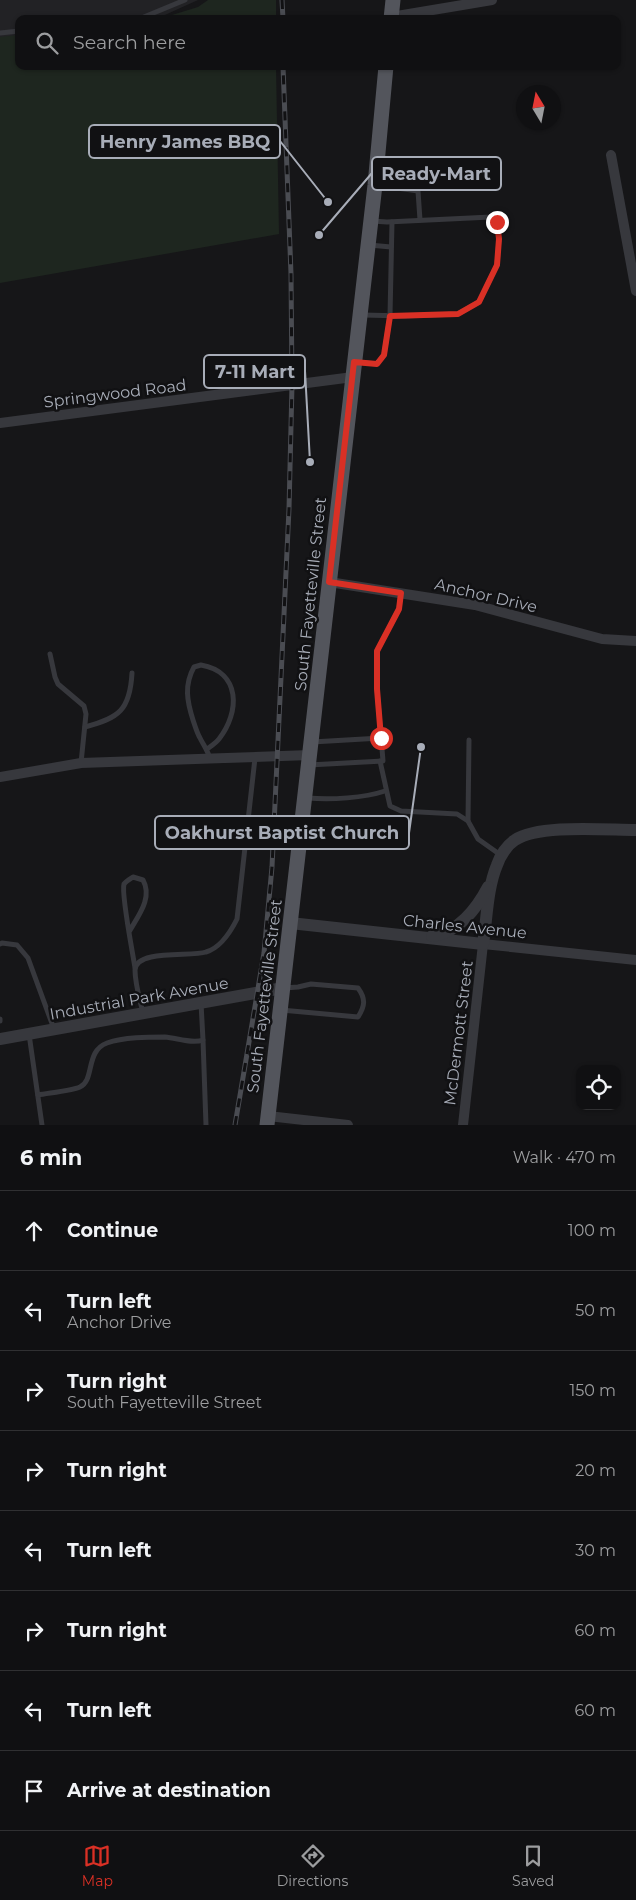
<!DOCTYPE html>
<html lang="en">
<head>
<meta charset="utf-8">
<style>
  :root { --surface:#101012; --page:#19191b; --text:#f1f3f6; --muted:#9c9d9f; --line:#303032; --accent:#d93025 }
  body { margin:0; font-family:Montserrat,sans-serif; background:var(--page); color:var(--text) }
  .controls { position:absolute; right:15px; bottom:15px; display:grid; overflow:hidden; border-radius:10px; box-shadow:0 1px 4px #0004 }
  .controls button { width:45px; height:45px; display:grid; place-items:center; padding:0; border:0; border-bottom:1px solid var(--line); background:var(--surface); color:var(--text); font:25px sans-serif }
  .compass { position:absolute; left:516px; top:85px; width:45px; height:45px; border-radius:50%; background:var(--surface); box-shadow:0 1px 4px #0004; rotate:350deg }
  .stop { position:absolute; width:15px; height:15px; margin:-11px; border:4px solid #d93025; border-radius:50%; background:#fff }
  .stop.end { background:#d93025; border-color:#fff; box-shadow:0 1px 5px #0008 }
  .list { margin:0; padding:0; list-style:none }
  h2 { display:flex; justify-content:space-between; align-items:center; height:65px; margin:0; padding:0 20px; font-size:21px }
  h2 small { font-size:16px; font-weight:400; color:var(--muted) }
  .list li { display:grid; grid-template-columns:32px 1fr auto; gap:15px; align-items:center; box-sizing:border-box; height:80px; padding:0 20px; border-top:1px solid var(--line) }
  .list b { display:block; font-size:19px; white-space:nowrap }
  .list p { margin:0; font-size:16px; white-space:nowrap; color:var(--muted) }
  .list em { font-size:16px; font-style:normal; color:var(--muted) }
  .icon { flex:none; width:28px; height:28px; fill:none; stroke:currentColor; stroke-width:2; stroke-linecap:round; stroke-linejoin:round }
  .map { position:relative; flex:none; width:636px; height:1125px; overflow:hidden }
  .search { position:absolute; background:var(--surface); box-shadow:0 1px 4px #0004; left:15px; right:15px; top:15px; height:55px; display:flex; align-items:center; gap:12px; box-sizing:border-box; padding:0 18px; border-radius:10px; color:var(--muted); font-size:19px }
  .sheet { height:705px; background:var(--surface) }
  nav { display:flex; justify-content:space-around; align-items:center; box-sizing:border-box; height:70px; border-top:1px solid var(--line); background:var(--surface); font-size:14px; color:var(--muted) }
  nav a { display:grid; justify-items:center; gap:2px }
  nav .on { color:var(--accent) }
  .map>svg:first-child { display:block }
</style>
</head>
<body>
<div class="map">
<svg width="636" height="1125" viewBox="0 0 636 1125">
  <rect width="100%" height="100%" fill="#161618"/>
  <polygon fill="#222225" points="0,0 198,0 156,19 19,19 19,36 0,38"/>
  <g fill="#1e261f">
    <polygon points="208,0 276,0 276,19 159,19 198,7"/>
    <polygon points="19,35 19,66 276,66 279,234 0,283 0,37"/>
  </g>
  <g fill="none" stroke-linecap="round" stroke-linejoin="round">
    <g stroke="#37383d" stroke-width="5">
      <polyline points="139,19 185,0"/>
      <polyline points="0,33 19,31"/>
      <polyline points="376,185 418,191 420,220"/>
      <polyline points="369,245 391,247"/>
      <polyline points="363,315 405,316 458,314 479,302 497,265 499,239 497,222 491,217 387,222 372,221"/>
      <polyline points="357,362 377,364 384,355 390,316 392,222"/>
      <polyline points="50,654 55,677 58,684 84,706 86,714 81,763"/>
      <path d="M85,727C119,718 130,710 132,673"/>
      <polyline points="312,742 381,738"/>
      <path d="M207,749C211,746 216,743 219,739C240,712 241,672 201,665L194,667C184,685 187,701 193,720C195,726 197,733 200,738C204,746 208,751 210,759"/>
      <polyline points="380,761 390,806 401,811 457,814 468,821 478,839 502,856"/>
      <polyline points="309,765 383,761 377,689 377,651 399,609 401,593"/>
      <path d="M308,798C331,800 364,798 385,791"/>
      <polyline points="468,821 469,740"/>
      <path d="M129,932C138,916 153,898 143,880L133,877C130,879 126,881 124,884C121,894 133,954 135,968"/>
      <polyline points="0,944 2,943 17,945 28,958 54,1029"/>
      <path d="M281,1010L358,1017C365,1006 366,999 358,988L311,984L298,987L284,988"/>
      <path d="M143,1013C140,1000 135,984 135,970C136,949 191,957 206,952C220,948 231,931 237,919L255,758"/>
      <polyline points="0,1019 0,1021"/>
      <polyline points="29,1034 42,1125"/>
      <polyline points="203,1040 206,1125"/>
      <path d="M38,1095C48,1093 71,1091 80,1087C95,1080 85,1051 107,1043C124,1037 148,1037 165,1037C177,1038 192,1044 203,1040L201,1003"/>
    </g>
    <g stroke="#37383d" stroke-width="10">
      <polyline points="391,17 492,0"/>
      <polyline points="611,155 636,291"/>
      <polyline points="0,423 353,377"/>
      <polyline points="329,582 475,605 602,639 636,641"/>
      <polyline points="0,777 81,763 310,755"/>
      <polyline points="268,1116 348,1125"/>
      <polyline points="463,1125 483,944 636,960"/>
    </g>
    <g stroke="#37383d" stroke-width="12">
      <path d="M290,923L483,944C487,919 487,889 497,865C500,856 507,845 515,840C539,824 606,830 636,830"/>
      <path d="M432,936C458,933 477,908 488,887"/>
      <polyline points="0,1039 283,988"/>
    </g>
    <g stroke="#53555c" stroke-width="15">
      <polyline points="391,19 393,0"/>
      <polyline points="267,1125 375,185 386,66"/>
    </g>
    <defs>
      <g id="rail">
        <polyline points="282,0 283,19"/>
        <polyline points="235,1125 264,953 272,867 289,509 292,385 291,274 283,66"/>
      </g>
    </defs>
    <use href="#rail" stroke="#4a4c52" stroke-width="5"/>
    <use href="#rail" stroke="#111113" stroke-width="3" stroke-dasharray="9" stroke-linecap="butt"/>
  </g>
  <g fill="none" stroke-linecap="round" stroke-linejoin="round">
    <polyline stroke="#d93025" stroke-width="6" points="381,738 377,689 377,651 399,609 401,593 329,582 354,362 377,364 384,355 390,316 458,314 479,302 497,265 499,239 497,222"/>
  </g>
  <g text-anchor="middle" stroke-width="5" stroke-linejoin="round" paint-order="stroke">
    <g font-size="16" fill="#a8adb8" stroke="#111113">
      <text transform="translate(115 393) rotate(-7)" y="6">Springwood Road</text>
      <text transform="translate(310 594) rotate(-84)" y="6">South Fayetteville Street</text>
      <text transform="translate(486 595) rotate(13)" y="6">Anchor Drive</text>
      <text transform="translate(465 926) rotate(6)" y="6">Charles Avenue</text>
      <text transform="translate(264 996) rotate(-83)" y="6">South Fayetteville Street</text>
      <text transform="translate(139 998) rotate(-10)" y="6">Industrial Park Avenue</text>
      <text transform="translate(458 1033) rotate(-83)" y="6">McDermott Street</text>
    </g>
  </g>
  <path fill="none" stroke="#a8adb8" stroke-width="2" d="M328 202L280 141M319 235L372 173M310 462L305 371M421 747L409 833"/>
  <g fill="#a8adb8" stroke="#111113" stroke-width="2">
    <circle cx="328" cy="202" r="5"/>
    <circle cx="319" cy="235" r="5"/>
    <circle cx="310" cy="462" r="5"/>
    <circle cx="421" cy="747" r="5"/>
  </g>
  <g fill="#111113" stroke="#a8adb8" stroke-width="2">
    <rect x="89" y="125" width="191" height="33" rx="5"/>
    <rect x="372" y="157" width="129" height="33" rx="5"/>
    <rect x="204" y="355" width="101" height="33" rx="5"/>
    <rect x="155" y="816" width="254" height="33" rx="5"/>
  </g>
  <g font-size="18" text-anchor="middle" font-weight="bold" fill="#a8adb8">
    <text x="185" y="148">Henry James BBQ</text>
    <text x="436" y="180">Ready-Mart</text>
    <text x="255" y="378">7-11 Mart</text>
    <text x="282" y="839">Oakhurst Baptist Church</text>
  </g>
</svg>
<div class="controls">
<button><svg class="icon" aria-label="locate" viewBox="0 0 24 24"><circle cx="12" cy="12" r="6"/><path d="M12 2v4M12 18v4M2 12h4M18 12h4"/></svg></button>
</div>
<svg class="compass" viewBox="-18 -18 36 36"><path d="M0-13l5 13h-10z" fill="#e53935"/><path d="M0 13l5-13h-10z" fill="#9c9d9f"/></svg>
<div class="stop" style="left:381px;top:738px"></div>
<div class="stop end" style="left:497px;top:222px"></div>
<div class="search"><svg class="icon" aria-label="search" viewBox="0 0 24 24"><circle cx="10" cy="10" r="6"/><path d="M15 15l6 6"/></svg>Search here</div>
</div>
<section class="sheet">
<h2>6 min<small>Walk · 470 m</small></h2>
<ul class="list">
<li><svg class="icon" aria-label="ahead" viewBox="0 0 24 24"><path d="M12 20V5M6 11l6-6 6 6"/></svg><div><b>Continue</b></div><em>100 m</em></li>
<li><svg class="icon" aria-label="left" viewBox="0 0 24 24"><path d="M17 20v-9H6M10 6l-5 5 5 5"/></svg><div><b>Turn left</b><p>Anchor Drive</p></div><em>50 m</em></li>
<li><svg class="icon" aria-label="right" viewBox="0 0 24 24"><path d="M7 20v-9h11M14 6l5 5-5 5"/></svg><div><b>Turn right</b><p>South Fayetteville Street</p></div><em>150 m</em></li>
<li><svg class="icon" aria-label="right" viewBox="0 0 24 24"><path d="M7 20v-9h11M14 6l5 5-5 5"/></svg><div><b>Turn right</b></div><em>20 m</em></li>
<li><svg class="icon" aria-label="left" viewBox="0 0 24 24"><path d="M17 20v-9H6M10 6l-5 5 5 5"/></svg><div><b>Turn left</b></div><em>30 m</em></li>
<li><svg class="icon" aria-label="right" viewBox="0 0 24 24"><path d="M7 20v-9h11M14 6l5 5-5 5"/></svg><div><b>Turn right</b></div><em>60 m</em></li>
<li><svg class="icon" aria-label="left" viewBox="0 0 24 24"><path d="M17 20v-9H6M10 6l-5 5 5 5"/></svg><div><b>Turn left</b></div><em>60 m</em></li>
<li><svg class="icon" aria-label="arrive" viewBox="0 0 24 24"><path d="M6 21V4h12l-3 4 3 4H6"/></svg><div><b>Arrive at destination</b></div></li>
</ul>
</section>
<nav>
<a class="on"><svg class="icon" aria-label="map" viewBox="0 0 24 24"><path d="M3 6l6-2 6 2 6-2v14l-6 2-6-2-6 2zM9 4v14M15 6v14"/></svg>Map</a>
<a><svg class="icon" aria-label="directions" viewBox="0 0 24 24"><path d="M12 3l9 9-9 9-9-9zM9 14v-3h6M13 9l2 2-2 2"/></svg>Directions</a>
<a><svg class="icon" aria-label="saved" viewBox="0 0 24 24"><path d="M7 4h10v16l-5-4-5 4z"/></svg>Saved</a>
</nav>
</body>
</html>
